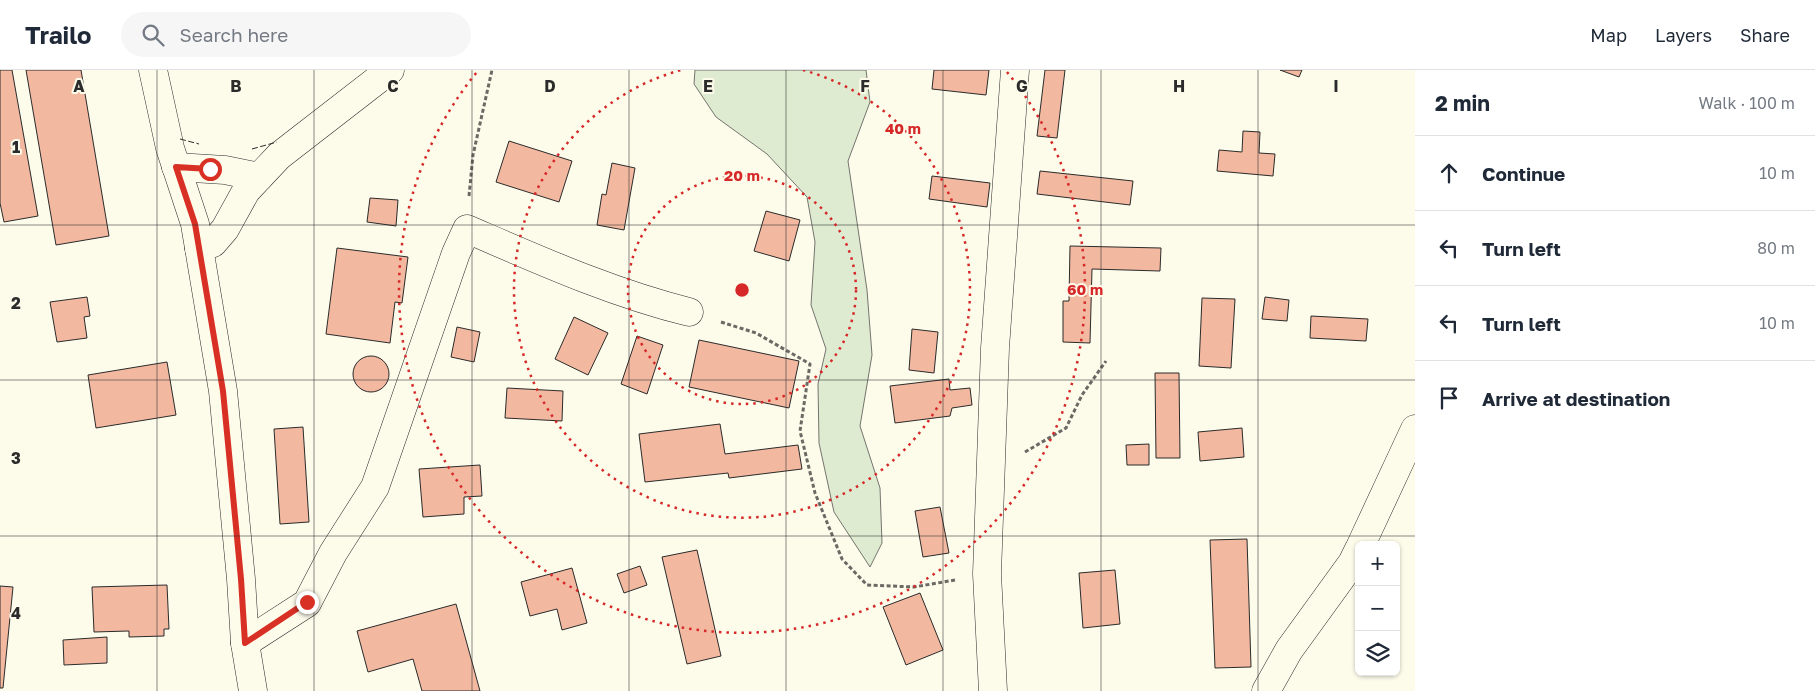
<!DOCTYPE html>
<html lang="en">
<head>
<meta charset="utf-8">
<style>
  :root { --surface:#fff; --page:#f6f6f7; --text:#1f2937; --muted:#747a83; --line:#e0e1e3 }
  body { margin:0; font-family:"Golos Text",sans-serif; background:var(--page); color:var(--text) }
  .controls { position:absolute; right:15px; bottom:15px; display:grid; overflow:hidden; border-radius:8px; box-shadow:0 1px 4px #0004 }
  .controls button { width:45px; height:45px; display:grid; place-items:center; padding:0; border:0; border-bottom:1px solid var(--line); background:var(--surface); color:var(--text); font:25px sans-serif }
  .stop { position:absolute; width:15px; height:15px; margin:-11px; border:4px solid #d93025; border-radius:50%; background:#fff }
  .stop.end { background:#d93025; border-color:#fff; box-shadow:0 1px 5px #0008 }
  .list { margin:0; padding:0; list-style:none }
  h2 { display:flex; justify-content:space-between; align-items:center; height:65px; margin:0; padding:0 20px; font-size:21px }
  h2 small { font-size:16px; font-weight:400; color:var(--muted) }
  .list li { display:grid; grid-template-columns:32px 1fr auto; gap:15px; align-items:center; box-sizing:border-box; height:75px; padding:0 20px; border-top:1px solid var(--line) }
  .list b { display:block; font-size:19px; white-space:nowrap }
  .list em { font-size:16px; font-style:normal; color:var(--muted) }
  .icon { flex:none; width:28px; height:28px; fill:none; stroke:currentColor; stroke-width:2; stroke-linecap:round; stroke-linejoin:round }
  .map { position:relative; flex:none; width:1415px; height:621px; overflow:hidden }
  header { display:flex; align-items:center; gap:30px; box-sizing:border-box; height:70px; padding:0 25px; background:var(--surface); border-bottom:1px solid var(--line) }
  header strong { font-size:24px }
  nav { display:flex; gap:28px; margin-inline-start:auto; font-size:18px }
  .search { width:350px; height:45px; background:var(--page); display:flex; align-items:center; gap:12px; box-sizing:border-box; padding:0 18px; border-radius:28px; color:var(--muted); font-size:19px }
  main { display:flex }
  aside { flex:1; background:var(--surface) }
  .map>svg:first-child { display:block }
</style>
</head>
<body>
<header>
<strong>Trailo</strong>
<div class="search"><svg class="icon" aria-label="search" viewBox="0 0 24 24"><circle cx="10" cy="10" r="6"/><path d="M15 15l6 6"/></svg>Search here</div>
<nav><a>Map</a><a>Layers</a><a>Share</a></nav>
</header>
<main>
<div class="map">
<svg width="1415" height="621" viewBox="0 0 1415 621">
  <rect width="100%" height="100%" fill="#fdfbea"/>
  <polygon fill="#deebd1" stroke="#74746e" points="695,0 866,0 870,32 848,91 867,220 872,285 860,356 880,418 882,473 870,497 834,442 819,373 818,314 826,279 811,235 815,172 807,127 767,84 716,47 694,14"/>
  <g fill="#f2b8a0" stroke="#2b2b2b">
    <polygon points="0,0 12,0 38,146 4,152 0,133"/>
    <polygon points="26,0 81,0 109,166 56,175"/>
    <polygon points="934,0 989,0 986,25 932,19"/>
    <polygon points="1045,0 1065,0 1057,68 1037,66"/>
    <polygon points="1280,0 1302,0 1299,7"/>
    <polygon points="1243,61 1260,62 1259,83 1275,84 1273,106 1217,101 1219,80 1242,82"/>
    <polygon points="509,71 572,91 559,132 496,112"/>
    <polygon points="612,93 635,98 624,160 597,155 602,124 606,125"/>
    <polygon points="1040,101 1133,111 1130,135 1037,124"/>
    <polygon points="932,106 990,113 987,137 929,129"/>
    <polygon points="370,128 398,130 396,156 367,152"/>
    <polygon points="766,141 800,150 789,191 754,181"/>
    <polygon points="1070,176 1161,178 1160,201 1092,199 1090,273 1063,272 1063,231 1069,231"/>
    <polygon points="337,178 408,187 402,233 395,232 390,273 326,264"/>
    <polygon points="87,227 90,246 84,247 87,268 57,272 50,232"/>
    <polygon points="1265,227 1289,230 1287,251 1262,249"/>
    <polygon points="1202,228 1235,229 1231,298 1199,296"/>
    <polygon points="1311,246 1368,249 1366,271 1310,268"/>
    <polygon points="574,247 608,263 588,305 555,289"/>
    <polygon points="457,257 480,262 474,292 451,287"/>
    <polygon points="912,259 938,262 934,303 909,300"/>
    <polygon points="637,266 663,275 647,324 621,314"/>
    <polygon points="699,270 799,291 789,338 689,317"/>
    <circle cx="371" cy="304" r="18"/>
    <polygon points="167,292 176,345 96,358 88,305"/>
    <polygon points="1155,303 1179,303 1180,388 1156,388"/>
    <polygon points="949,309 950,320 970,318 972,335 952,338 950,346 895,353 890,316"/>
    <polygon points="507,318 563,321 562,351 505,348"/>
    <polygon points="720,354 725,384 798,375 802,399 729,408 728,403 645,412 639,364"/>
    <polygon points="303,357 309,452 280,454 274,359"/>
    <polygon points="1242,358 1244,387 1200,391 1198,362"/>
    <polygon points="1149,374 1149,395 1127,395 1126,375"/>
    <polygon points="480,395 482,426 464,427 464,444 423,447 419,399"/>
    <polygon points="940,437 949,483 923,487 915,441"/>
    <polygon points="1247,469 1251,597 1215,598 1210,470"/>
    <polygon points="697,480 721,586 687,594 662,487"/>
    <polygon points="640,496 647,515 624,523 617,504"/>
    <polygon points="572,498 587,553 562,560 557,539 530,546 521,512"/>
    <polygon points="1115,500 1120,554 1083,558 1079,503"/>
    <polygon points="167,515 169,559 164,559 164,566 129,567 129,561 94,562 92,517"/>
    <polygon points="0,516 13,517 3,618 0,618"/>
    <polygon points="920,523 943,580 906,595 883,537"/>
    <polygon points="456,534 480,621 422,621 413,589 368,602 357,561"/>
    <polygon points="107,567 107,593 64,595 63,570"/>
  </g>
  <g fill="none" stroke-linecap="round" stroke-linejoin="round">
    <defs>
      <g id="minor">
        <polyline points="153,0 170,78 195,154 223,321 241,509 245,573 253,621"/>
        <polyline points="176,97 225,100 259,107"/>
        <polyline points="199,178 213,173 225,159 246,121 279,86 390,0"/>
        <polyline points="1361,475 1415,359"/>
        <path d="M245,573L307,533L333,483L375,417L456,183L467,159C539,190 612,223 689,242"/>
        <polyline points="993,621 987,504 995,278 1015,0"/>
        <polyline points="1266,621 1289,580 1352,493 1359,479"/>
      </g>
    </defs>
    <use href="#minor" stroke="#2b2b2b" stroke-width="29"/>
    <g stroke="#6a6964" stroke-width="3" stroke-dasharray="4 2.5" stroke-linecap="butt">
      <polyline points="469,126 473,85 492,0"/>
      <polyline points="721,252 756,263 810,294 800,361 815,423 842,489 867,515 914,517 955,510"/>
      <polyline points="1025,382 1066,358 1082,325 1106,291"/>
    </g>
    <use href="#minor" stroke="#fdfbea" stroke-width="28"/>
    <g stroke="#2b2b2b" stroke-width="1" stroke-dasharray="6 2.5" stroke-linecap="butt">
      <polyline points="180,69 199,74"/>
      <polyline points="252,79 277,72"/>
    </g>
  </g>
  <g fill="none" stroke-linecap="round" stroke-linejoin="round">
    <polyline stroke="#d93025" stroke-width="6" points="210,99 176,97 195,154 223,321 241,509 245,573 307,532"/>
  </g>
  <path fill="none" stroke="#2b2b2b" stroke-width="1" stroke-opacity="0.55" d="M157,0V621M314,0V621M472,0V621M629,0V621M786,0V621M943,0V621M1101,0V621M1258,0V621M0,155H1415M0,310H1415M0,466H1415"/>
  <g fill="none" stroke="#d62828" stroke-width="2.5" stroke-dasharray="2.5 5">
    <circle cx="742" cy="220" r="114"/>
    <path d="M803 0A228 228 0 1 1 681 0"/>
    <path d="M1007 2A343 343 0 1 1 477 2"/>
  </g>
  <g font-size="16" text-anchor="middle" font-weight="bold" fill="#2b2b2b" stroke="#fdfbea" stroke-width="4" stroke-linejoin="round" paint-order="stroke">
    <text x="79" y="22">A</text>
    <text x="236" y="22">B</text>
    <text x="393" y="22">C</text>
    <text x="550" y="22">D</text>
    <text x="708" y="22">E</text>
    <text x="865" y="22">F</text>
    <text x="1022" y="22">G</text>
    <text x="1179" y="22">H</text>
    <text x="1336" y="22">I</text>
    <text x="16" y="83">1</text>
    <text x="16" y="239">2</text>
    <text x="16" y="394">3</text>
    <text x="16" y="549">4</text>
  </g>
  <circle cx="742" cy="220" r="8" fill="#d62828" stroke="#fdfbea" stroke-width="2.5"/>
  <g font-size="15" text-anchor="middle" font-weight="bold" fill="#d62828" stroke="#fdfbea" stroke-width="4" stroke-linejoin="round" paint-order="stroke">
    <text x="903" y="64">40 m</text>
    <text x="742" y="111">20 m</text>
    <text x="1085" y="225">60 m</text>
  </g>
</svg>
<div class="controls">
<button>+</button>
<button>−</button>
<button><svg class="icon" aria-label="layers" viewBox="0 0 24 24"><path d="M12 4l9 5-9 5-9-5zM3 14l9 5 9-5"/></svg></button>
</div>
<div class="stop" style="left:210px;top:99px"></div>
<div class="stop end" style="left:307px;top:532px"></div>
</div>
<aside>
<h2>2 min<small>Walk · 100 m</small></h2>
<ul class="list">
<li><svg class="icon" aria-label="ahead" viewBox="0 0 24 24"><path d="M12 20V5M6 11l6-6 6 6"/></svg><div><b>Continue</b></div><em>10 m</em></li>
<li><svg class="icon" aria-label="left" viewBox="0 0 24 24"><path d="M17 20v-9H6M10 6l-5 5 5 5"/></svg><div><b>Turn left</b></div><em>80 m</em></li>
<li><svg class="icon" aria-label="left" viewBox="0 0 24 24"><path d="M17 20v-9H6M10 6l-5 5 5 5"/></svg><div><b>Turn left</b></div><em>10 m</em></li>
<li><svg class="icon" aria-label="arrive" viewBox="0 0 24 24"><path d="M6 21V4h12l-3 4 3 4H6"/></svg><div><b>Arrive at destination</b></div></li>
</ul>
</aside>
</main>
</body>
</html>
